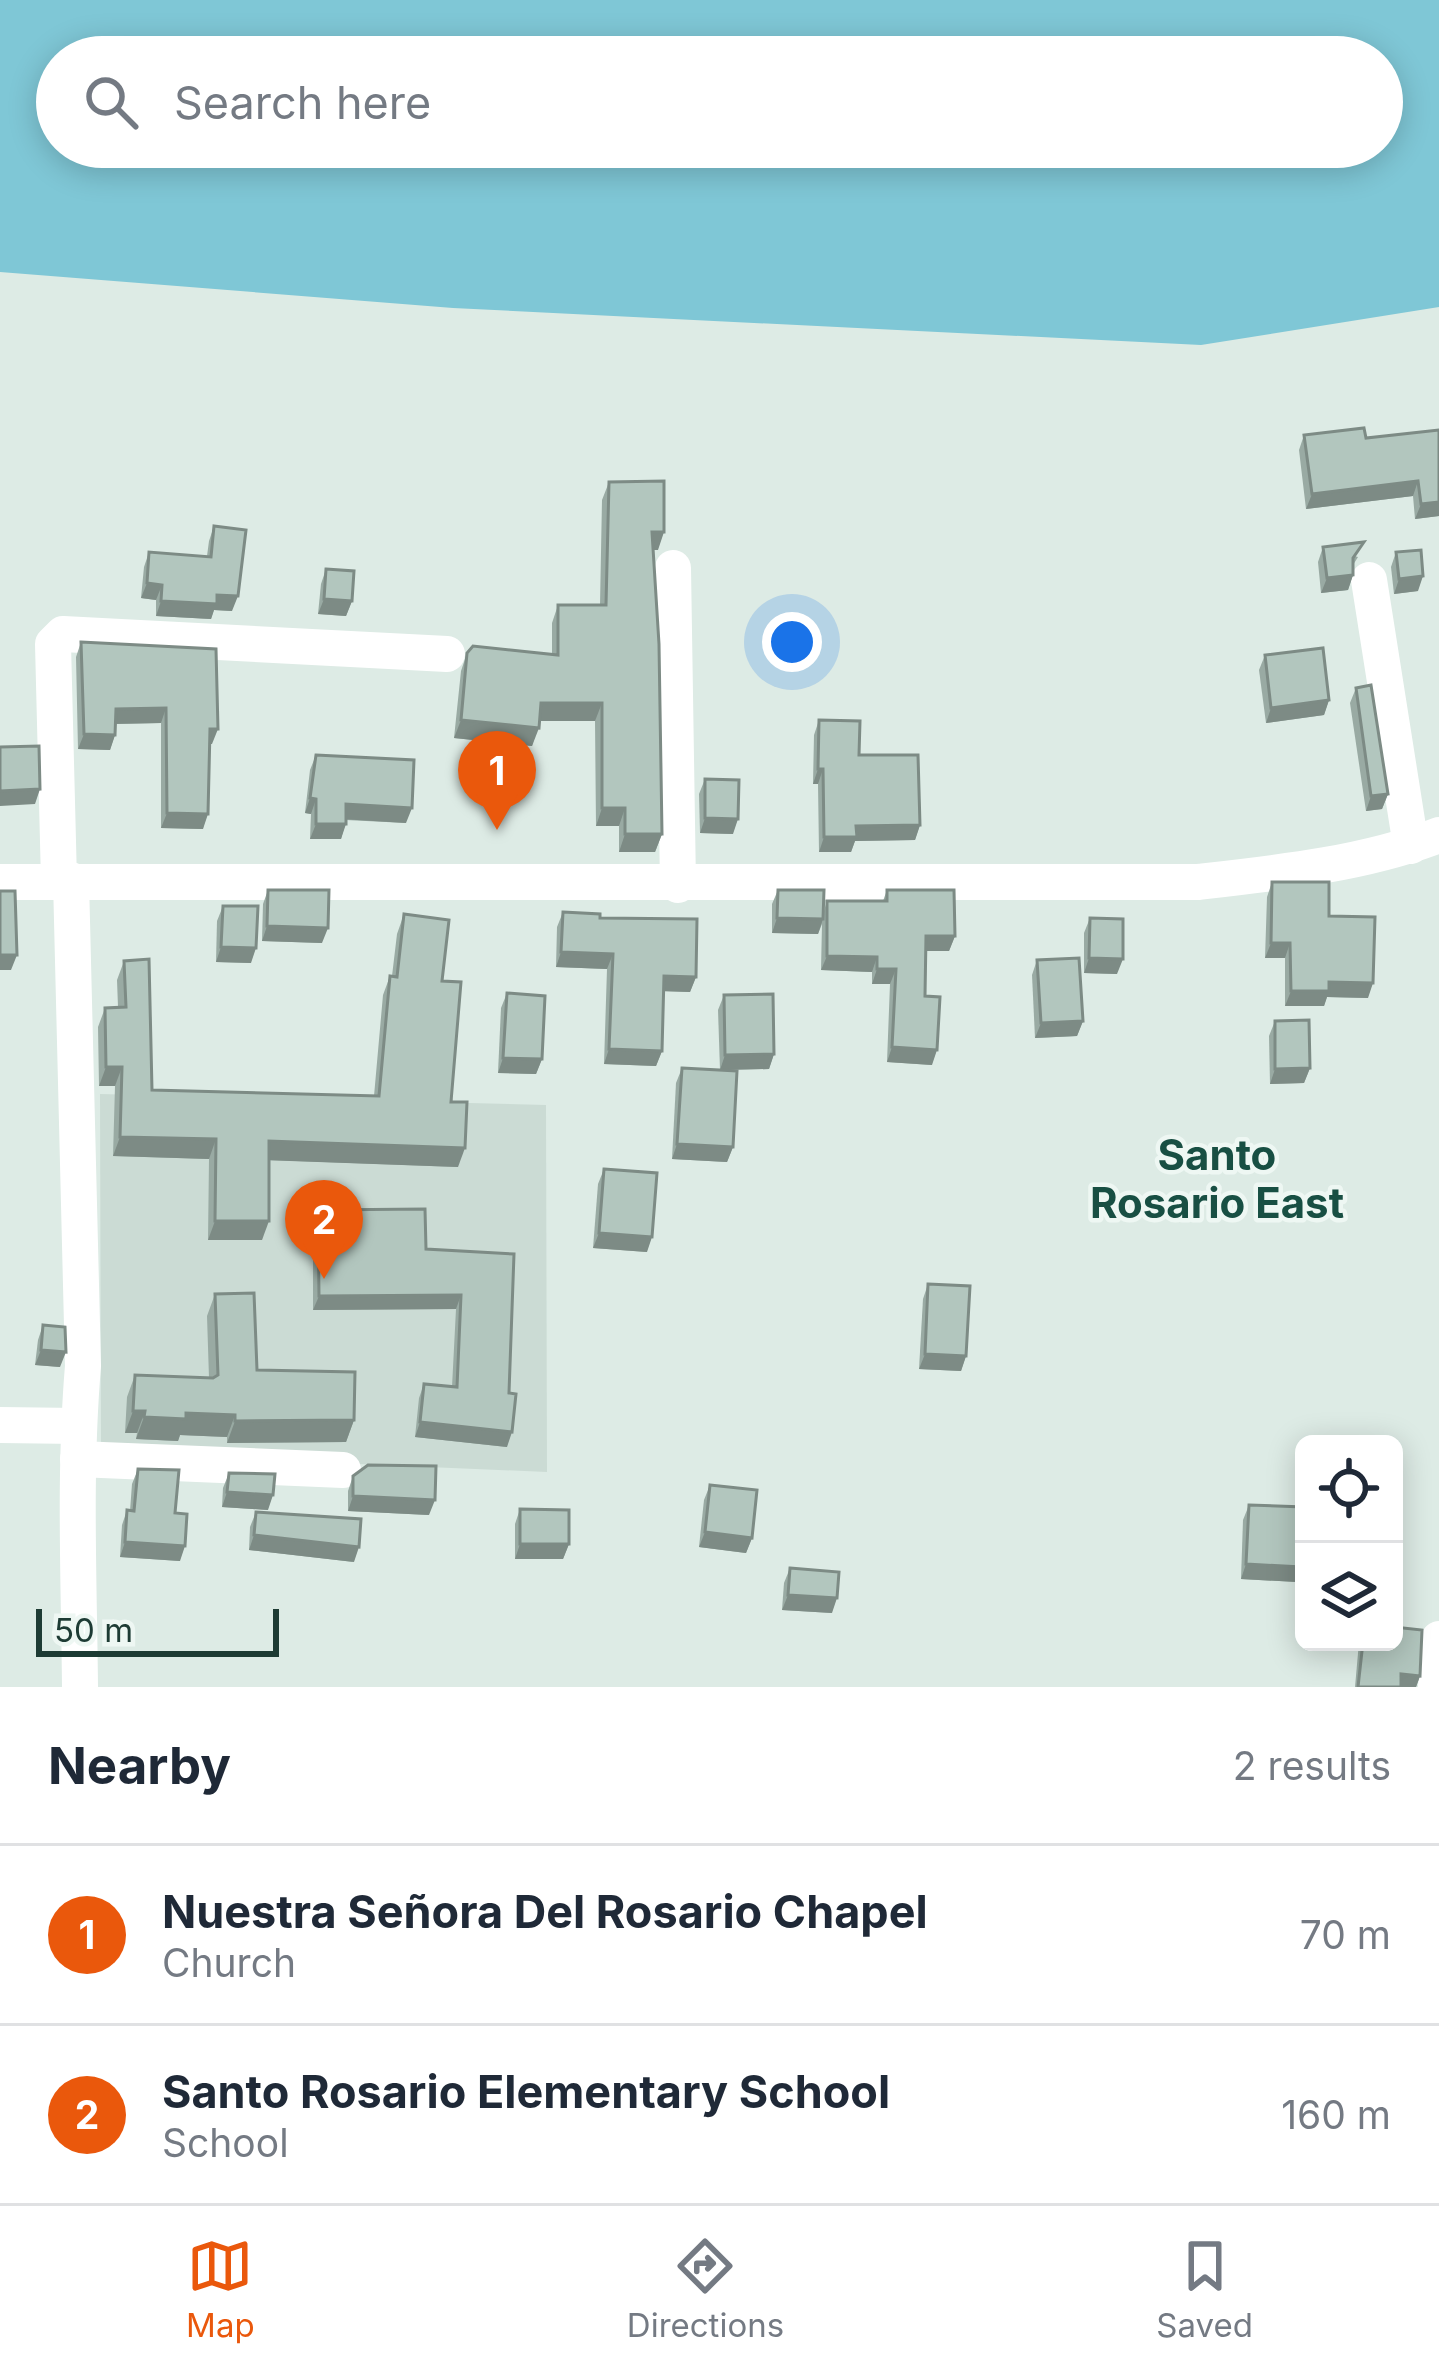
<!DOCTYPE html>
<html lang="en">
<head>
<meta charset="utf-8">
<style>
  :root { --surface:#fff; --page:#f2f2f3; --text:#1f2937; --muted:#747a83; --line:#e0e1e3; --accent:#ea580c }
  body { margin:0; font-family:Inter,sans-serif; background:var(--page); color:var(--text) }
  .controls { position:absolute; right:36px; bottom:36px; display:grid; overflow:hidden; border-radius:18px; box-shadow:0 6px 30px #0003 }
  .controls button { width:108px; height:108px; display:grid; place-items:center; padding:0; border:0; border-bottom:3px solid var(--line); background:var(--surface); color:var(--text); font:60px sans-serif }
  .scale { position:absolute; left:36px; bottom:30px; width:243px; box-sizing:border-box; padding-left:12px; border:6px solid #1d3b34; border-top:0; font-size:33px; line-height:42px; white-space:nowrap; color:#1d3b34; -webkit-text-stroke:9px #eef7f3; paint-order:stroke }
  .you { position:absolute; left:792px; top:642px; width:42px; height:42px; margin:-30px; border:9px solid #fff; border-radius:50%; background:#1a73e8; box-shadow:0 0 0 18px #1a73e833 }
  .badge { display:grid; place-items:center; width:78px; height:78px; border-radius:50%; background:var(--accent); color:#fff; font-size:39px; font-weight:700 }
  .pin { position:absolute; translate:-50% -99px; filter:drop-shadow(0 3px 6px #0008) }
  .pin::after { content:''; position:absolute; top:63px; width:42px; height:36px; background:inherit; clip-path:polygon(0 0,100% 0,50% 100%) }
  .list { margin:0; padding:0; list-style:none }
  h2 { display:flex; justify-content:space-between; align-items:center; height:156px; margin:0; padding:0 48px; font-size:51px }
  h2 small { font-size:39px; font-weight:400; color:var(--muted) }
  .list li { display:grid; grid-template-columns:78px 1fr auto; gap:36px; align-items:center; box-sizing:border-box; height:180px; padding:0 48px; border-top:3px solid var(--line) }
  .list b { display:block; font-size:45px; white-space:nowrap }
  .list p { margin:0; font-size:39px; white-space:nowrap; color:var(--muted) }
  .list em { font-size:39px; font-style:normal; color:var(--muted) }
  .icon { flex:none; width:66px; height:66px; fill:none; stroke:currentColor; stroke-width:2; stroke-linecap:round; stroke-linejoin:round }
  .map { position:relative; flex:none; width:1439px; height:1687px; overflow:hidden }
  .search { position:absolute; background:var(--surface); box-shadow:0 6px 30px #0003; left:36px; right:36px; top:36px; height:132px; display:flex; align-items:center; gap:30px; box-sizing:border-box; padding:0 42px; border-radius:66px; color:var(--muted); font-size:45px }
  .sheet { height:516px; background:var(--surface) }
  nav { display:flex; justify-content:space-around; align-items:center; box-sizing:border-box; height:168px; border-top:3px solid var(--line); background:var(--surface); font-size:33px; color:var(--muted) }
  nav a { display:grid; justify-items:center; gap:6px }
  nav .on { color:var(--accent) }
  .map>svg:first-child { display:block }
</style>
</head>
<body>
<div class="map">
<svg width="1439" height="1687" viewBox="0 0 1439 1687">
  <rect width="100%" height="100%" fill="#ddebe5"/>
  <polygon fill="#cbdbd4" points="100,1094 546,1105 547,1472 101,1453"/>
  <path fill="#7fc7d6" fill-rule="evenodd" d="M0,0H1439V307L1201,345L453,308L0,272ZM57,57H1382V147H57Z"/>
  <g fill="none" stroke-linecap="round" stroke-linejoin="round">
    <g stroke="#fff" stroke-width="36">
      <polyline points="673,568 678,885"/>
      <polyline points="1369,580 1411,846"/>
      <path d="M71,880L83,1366C74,1473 79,1580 80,1687"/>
      <polyline points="59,881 53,644 63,634 447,654"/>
      <path d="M0,882H1198C1278,873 1364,864 1439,835"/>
      <polyline points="0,1425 78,1426"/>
      <polyline points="78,1459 343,1470"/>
      <polyline points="1436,1687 1439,1639"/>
    </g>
  </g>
  <g fill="#99aaa3">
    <polygon points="1439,430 1439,516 1415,519 1413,496 1306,509 1299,450 1304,435 1366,438"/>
    <polygon points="609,482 658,550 653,550 662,834 655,852 619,852 619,826 596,826 595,721 539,721 532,746 454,738 461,671 467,653 552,654 552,623 558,605 600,605 602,500"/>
    <polygon points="214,526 232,611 214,610 211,619 156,616 156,600 141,598 144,567 149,552 207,556 209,541"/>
    <polygon points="1323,547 1358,557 1353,565 1353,575 1348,590 1321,593 1318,562"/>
    <polygon points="1396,552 1418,591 1394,594 1391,567"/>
    <polygon points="326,569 352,601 346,616 318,614 321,584"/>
    <polygon points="81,642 212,744 210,744 203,829 161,828 161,723 115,724 115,735 110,750 78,749 76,657"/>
    <polygon points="1265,655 1329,700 1324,715 1266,723 1259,670"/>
    <polygon points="1356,688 1388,794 1382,809 1366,811 1350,703"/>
    <polygon points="819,720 859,755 920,825 915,840 855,841 851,852 819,852 818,784 813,784 814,735"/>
    <polygon points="316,755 406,823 346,820 341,839 310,839 311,814 305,813 310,770"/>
    <polygon points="705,779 733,834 700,833 699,794"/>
    <polygon points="1272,882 1329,916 1368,998 1327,997 1324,1006 1285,1006 1285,958 1265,958 1267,897"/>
    <polygon points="268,890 322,943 262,941 263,904"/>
    <polygon points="778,890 824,911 827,901 883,901 887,890 955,936 949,951 926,951 925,996 932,1065 887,1062 890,984 872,984 872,972 821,970 822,924 818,934 772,933 772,904"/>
    <polygon points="223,906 251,963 216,962 217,921"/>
    <polygon points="563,912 600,918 696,977 690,992 663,991 662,1051 656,1066 604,1064 607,969 556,967 557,927"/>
    <polygon points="404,914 442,981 458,1167 269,1160 262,1240 208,1240 209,1159 113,1156 115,1086 99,1086 98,1027 105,1008 118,1007 117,980 124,961 152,1090 374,1096 383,995 390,976 392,976 397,934"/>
    <polygon points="1090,918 1117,974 1084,973 1084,933"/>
    <polygon points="1037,960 1083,1021 1077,1036 1035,1038 1032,975"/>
    <polygon points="507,993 542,1059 536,1074 498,1073 501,1008"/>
    <polygon points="724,995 774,1054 769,1069 720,1070 718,1010"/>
    <polygon points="1275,1021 1310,1068 1304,1083 1270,1084 1269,1036"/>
    <polygon points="682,1068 733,1147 727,1162 672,1159 676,1083"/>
    <polygon points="604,1169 647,1252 593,1248 598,1184"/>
    <polygon points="318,1210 426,1249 514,1254 507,1447 415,1437 419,1398 424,1384 452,1387 456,1309 313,1310 313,1224"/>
    <polygon points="928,1284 966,1356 961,1371 919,1369 923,1299"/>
    <polygon points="215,1294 257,1370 354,1420 346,1442 227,1443 227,1437 180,1435 178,1441 136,1439 137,1433 125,1433 127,1397 135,1375 209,1378 207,1316"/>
    <polygon points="43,1325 60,1367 35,1365 38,1340"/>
    <polygon points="138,1469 175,1513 180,1561 120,1557 122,1525 127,1510 130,1511 132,1484"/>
    <polygon points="229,1473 268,1510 222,1507 223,1488"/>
    <polygon points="353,1476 429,1515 348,1511 348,1491"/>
    <polygon points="710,1485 752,1538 746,1553 699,1547 704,1500"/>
    <polygon points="1249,1505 1297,1582 1241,1579 1243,1520"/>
    <polygon points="520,1509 569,1544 563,1559 515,1559 515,1524"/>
    <polygon points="256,1512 354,1562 249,1550 250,1527"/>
    <polygon points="790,1568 832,1613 782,1610 784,1583"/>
    <polygon points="1359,1642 1394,1642 1420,1676 1416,1687 1355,1687"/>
  </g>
  <g fill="#7d8b85">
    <polygon points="1418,481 1413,496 1306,509 1312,494"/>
    <polygon points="1439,502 1439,516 1415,519 1421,504"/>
    <polygon points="652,532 664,532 658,550 645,550"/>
    <polygon points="1353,575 1348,590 1321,593 1327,578"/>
    <polygon points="1423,576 1418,591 1394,594 1399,579"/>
    <polygon points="147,583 162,585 156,600 141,598"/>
    <polygon points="217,595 238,596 232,611 214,610 211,619 156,616 161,601"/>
    <polygon points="324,599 352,601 346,616 318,614"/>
    <polygon points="1329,700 1324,715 1266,723 1271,708"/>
    <polygon points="541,703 602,703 595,721 535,721"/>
    <polygon points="166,708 161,723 110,724 116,709"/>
    <polygon points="461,720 539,728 532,746 454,738"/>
    <polygon points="210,729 218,729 212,744 205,744"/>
    <polygon points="84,734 115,735 110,750 78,749"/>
    <polygon points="818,769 823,769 818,784 813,784"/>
    <polygon points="40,789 35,804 0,806 0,791"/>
    <polygon points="1388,794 1382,809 1366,811 1371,796"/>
    <polygon points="310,798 316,799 311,814 305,813"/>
    <polygon points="346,804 412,808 406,823 341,819"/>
    <polygon points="602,808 625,808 619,826 596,826"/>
    <polygon points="167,813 208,814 203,829 161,828"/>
    <polygon points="705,818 738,819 733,834 700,833"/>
    <polygon points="316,824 346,824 341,839 310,839"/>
    <polygon points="920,825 915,840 855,841 851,852 819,852 824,837 856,826"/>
    <polygon points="625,834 662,834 655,852 619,852"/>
    <polygon points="777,918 823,919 818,934 772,933"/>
    <polygon points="267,926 328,928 322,943 262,941"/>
    <polygon points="926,936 955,936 949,951 921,951"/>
    <polygon points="1271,943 1290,943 1285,958 1265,958"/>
    <polygon points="221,947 256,948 251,963 216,962"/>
    <polygon points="561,952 613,954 607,969 556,967"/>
    <polygon points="0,955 17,955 11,970 0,970"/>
    <polygon points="827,956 877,957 872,972 821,970"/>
    <polygon points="1089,958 1123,959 1117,974 1084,973"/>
    <polygon points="877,969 896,969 890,984 872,984"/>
    <polygon points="664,976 696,977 690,992 658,991"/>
    <polygon points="1329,982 1373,983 1368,998 1327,997 1324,1006 1285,1006 1291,991"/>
    <polygon points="1083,1021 1077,1036 1035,1038 1041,1023"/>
    <polygon points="892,1047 937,1050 932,1065 887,1062"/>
    <polygon points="609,1049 662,1051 656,1066 604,1064"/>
    <polygon points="774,1054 769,1069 720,1070 725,1055"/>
    <polygon points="503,1058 542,1059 536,1074 498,1073"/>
    <polygon points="106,1067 122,1067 115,1086 99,1086"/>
    <polygon points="1310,1068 1304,1083 1270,1084 1275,1069"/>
    <polygon points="120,1137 216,1139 209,1159 113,1156"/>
    <polygon points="269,1141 465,1148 458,1167 262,1160"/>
    <polygon points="677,1144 733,1147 727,1162 672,1159"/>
    <polygon points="215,1221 269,1221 262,1240 208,1240"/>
    <polygon points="599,1233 652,1237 647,1252 593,1248"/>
    <polygon points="461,1295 456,1309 313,1310 319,1296"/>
    <polygon points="41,1350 66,1352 60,1367 35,1365"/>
    <polygon points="925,1354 966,1356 961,1371 919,1369"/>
    <polygon points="133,1411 145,1411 137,1433 125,1433"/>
    <polygon points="186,1413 235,1415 227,1437 180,1435 178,1441 136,1439 144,1417"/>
    <polygon points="354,1420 346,1442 227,1443 235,1421"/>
    <polygon points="420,1422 512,1432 507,1447 415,1437"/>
    <polygon points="227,1492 273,1495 268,1510 222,1507"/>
    <polygon points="353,1496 435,1500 429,1515 348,1511"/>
    <polygon points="705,1532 752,1538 746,1553 699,1547"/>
    <polygon points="254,1535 359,1547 354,1562 249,1550"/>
    <polygon points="125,1542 185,1546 180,1561 120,1557"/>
    <polygon points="520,1544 569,1544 563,1559 515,1559"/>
    <polygon points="1246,1564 1302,1567 1297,1582 1241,1579"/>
    <polygon points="788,1595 837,1598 832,1613 782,1610"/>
    <polygon points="1401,1674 1420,1676 1416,1687 1396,1687"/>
  </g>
  <g fill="#b2c6be" stroke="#7d8b85" stroke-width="3">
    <polygon points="1364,428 1366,438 1439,430 1439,502 1421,504 1418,481 1312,494 1304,435"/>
    <polygon points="664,481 664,532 652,532 659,644 662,834 625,834 625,808 602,808 602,703 541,703 539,728 461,720 467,653 473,646 558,655 558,605 606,605 609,482"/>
    <polygon points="214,526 246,530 238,596 217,595 217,604 161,601 162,585 147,583 149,552 211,557"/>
    <polygon points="1364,542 1353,558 1353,575 1327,578 1323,547"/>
    <polygon points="1421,550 1423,576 1399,579 1396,552"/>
    <polygon points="326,569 354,571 352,601 324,599"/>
    <polygon points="81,642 216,649 218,729 210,729 208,814 167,813 166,708 116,709 115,735 84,734"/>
    <polygon points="1323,648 1329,700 1271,708 1265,655"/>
    <polygon points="1371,685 1388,794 1371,796 1356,688"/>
    <polygon points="819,720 860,721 859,755 918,755 920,825 856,826 857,837 824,837 823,769 818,769"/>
    <polygon points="39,746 40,789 0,791 0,747"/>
    <polygon points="316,755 414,760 412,808 346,804 346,824 316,824 316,799 310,798"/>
    <polygon points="705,779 739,780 738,819 705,818"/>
    <polygon points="1272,882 1329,882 1329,916 1375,917 1373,983 1329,982 1329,991 1291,991 1290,943 1271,943"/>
    <polygon points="268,890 329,890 328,928 267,926"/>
    <polygon points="778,890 824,890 823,919 777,918"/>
    <polygon points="887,890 954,890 955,936 926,936 925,996 940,997 937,1050 892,1047 896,969 877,969 877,957 827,956 827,901 887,901"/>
    <polygon points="0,891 15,891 17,955 0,955"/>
    <polygon points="223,906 258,906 256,948 221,947"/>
    <polygon points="563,912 600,914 600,918 697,919 696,977 664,976 662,1051 609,1049 613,954 561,952"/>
    <polygon points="404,914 449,920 442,981 461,982 451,1102 467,1102 465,1148 269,1141 269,1221 215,1221 216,1139 120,1137 122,1067 106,1067 105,1008 126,1007 124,961 149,959 152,1090 379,1096 390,976 397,977"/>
    <polygon points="1090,918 1123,919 1123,959 1089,958"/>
    <polygon points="1079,958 1083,1021 1041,1023 1037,960"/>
    <polygon points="507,993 545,996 542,1059 503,1058"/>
    <polygon points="773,994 774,1054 725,1055 724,995"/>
    <polygon points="1309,1020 1310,1068 1275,1069 1275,1021"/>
    <polygon points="682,1068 737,1071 733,1147 677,1144"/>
    <polygon points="604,1169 657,1173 652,1237 599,1233"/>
    <polygon points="425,1209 426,1249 514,1254 509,1393 516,1394 512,1432 420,1422 424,1384 457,1387 461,1295 319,1296 318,1210"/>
    <polygon points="928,1284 970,1286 966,1356 925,1354"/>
    <polygon points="254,1293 257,1370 355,1372 354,1420 235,1421 235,1415 186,1413 186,1419 144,1417 145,1411 133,1411 135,1375 213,1378 218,1375 215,1294"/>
    <polygon points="43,1325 65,1327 66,1352 41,1350"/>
    <polygon points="368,1465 436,1466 435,1500 353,1496 353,1476"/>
    <polygon points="138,1469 179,1470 175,1513 187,1514 185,1546 125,1542 127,1510 134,1511"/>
    <polygon points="229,1473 275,1474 273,1495 227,1492"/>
    <polygon points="710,1485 757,1490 752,1538 705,1532"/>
    <polygon points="1249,1505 1304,1507 1302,1567 1246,1564"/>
    <polygon points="520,1509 569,1510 569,1544 520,1544"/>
    <polygon points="256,1512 361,1519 359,1547 254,1535"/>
    <polygon points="790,1568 839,1572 837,1598 788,1595"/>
    <polygon points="1394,1627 1422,1630 1420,1676 1401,1674 1401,1687 1358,1687 1363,1642 1394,1642"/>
  </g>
  <g text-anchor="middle" stroke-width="9" stroke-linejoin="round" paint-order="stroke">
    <g font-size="42" font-weight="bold" fill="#184f43" stroke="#eef7f3">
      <text x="1217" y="1170">Santo<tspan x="1217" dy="48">Rosario East</tspan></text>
    </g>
  </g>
</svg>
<div class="controls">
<button><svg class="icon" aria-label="locate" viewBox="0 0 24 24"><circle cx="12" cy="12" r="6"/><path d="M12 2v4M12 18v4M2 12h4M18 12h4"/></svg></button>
<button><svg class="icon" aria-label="layers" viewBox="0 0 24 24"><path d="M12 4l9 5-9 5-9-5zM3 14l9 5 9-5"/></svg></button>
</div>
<div class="scale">50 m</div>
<div class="you"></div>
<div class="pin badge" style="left:497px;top:830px">1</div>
<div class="pin badge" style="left:324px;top:1279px">2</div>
<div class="search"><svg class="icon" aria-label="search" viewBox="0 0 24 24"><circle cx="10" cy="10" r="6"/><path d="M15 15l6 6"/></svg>Search here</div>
</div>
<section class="sheet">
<h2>Nearby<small>2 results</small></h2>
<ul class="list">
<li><span class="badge">1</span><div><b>Nuestra Señora Del Rosario Chapel</b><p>Church</p></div><em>70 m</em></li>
<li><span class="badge">2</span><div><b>Santo Rosario Elementary School</b><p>School</p></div><em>160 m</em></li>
</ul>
</section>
<nav>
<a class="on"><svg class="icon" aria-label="map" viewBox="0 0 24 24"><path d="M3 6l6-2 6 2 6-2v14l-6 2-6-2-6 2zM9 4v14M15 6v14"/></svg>Map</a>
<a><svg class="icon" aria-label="directions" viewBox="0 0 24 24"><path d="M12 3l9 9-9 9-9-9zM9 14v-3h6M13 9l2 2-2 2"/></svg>Directions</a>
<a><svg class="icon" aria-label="saved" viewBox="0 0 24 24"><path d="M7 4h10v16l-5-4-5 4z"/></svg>Saved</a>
</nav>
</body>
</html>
